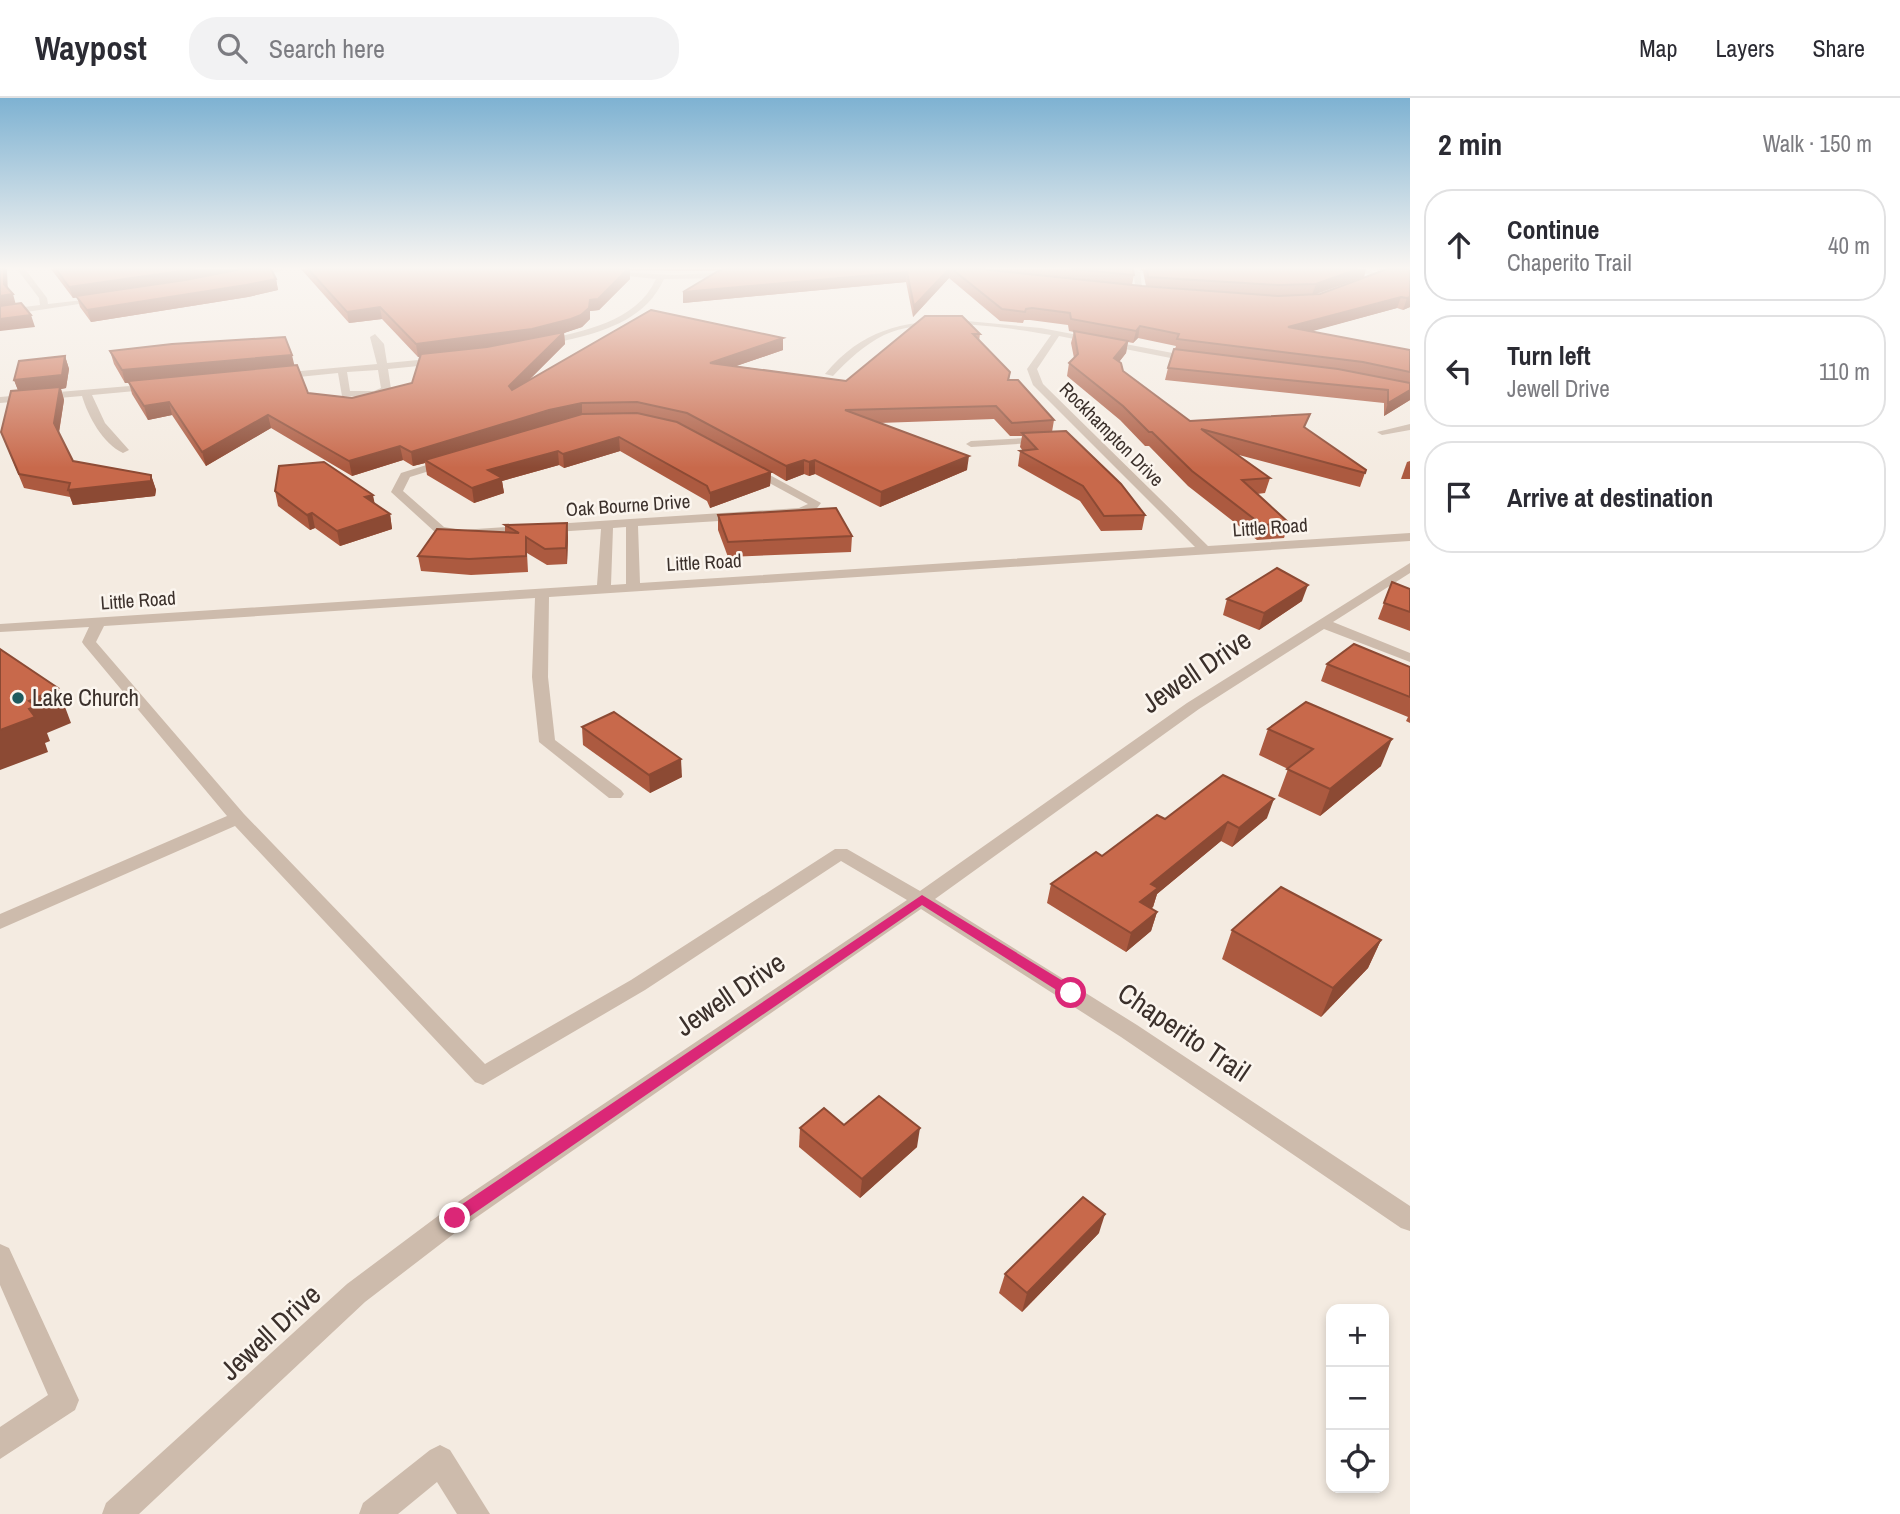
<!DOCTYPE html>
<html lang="en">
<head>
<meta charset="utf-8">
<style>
  :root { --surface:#fff; --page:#f2f2f3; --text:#2b2b33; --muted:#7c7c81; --line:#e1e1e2 }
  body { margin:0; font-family:"Archivo Narrow",sans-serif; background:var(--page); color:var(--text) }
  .controls { position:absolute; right:21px; bottom:21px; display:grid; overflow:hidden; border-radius:14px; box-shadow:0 4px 10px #0003 }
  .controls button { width:63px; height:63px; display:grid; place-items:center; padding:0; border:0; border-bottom:2px solid var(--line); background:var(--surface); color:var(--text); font:35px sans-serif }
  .stop { position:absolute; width:21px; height:21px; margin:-16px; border:5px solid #db2777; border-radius:50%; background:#fff }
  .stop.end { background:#db2777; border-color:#fff; box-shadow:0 2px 7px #0008 }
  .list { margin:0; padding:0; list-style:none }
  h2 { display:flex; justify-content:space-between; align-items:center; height:91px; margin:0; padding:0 28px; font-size:30px }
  h2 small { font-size:23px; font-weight:400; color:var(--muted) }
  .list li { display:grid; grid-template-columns:46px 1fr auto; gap:21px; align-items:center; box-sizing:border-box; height:112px; margin:0 14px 14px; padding:0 14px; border:2px solid var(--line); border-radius:28px }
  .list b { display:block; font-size:26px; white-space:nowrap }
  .list p { margin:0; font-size:23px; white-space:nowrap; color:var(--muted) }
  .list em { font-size:23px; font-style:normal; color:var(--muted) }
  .icon { flex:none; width:38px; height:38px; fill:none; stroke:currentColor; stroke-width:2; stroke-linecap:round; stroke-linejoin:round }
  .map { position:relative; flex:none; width:1410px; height:1416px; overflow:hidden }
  header { display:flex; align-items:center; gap:42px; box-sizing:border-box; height:98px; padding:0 35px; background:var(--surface); border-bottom:2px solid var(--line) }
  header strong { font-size:33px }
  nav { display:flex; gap:38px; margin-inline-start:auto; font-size:24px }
  .search { width:490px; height:63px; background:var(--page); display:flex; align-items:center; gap:18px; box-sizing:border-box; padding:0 24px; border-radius:28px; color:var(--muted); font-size:26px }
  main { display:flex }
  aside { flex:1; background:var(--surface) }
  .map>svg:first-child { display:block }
</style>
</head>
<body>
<header>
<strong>Waypost</strong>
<div class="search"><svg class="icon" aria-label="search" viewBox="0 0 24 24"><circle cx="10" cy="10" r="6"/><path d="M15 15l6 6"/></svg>Search here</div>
<nav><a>Map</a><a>Layers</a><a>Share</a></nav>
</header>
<main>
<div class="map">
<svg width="1410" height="1416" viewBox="0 0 1410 1416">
  <rect width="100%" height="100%" fill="#f4ebe1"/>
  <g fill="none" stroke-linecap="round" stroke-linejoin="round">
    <g fill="#cdbbac" fill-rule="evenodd">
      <polygon points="17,171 25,171 47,200 48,206 101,200 105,202 0,218 0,212 40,207 39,200"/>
      <polygon points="271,171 289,171 249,180 245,178"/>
      <path d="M561,171L673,177L785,171L727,180L664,181C647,219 609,232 572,241C561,243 550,248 540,247V243C582,233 636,225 656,181Z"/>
      <polygon points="1344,171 1361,171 1387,178 1383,180"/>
      <polygon points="1133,172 1140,174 1143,196 1136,194"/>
      <path d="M956,222L1041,230L1199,260L1201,262L1196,265L1059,238L1037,271L1043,286L1208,448L1410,435V443L549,499L548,579L555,642L621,692L624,696L621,700H609L539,644L532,579L535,500L104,528L96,544L244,716L485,966L631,882L835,751H847L920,793L1187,605L1410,465V475L1333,524L1410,555V564L1324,531L1199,611L935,801L1137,927L1410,1108V1133L1401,1130L1121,939L921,811L464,1128L365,1204L139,1416H102L106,1405L347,1186L446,1112L907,802L841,763L645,892L483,987L475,984L235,728L0,831V816L227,718L84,547L82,544L89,529L0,534V526L597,487L601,431L461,440L436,435L391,394L401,375L551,328L583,321L638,320L686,331L821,405L814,414L800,418L638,428L640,485L1195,449L1033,287L1027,271L1051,237C1004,229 928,217 884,237C864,247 848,262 833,278L825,276C863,231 900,224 956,222ZM638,326L678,335L808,406L799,410L461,432L444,429L403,393L410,379L554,334L583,327ZM626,429V486L611,487L613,430Z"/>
      <path d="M375,236L384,246L387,265L439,260L444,263L439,266L388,271L391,291L376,299L342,298L338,275L279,281L274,278L279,275L377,266L370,239ZM378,272L381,290L374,293H350L347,274Z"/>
      <path d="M153,286L158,289L157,291L92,297L105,325L129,352L123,355C103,346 88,318 82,298L0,305V299Z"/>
      <polygon points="1410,326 1410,332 1382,337 1377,334"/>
      <polygon points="1044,339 1048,340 1048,344 971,349 966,346 971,343"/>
      <polygon points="0,1146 9,1150 79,1302 75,1312 0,1361 0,1329 48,1297 0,1187"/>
      <polygon points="440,1347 450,1352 490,1416 457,1416 437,1384 398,1416 359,1416 363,1405 430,1352"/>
    </g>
  </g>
  <g fill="#ac5a40">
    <polygon points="51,171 271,171 276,181 278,192 248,199 91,224 80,209 77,199 73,200"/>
    <polygon points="301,171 1133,171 1134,177 1132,187 1146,188 1143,173 1140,171 1366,171 1364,179 1317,196 1320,196 1387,172 1372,171 1410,171 1410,209 1403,212 1397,210 1311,233 1410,252 1410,302 1384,318 1384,305 1165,282 1168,270 1176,248 1138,240 1133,245 1128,244 1126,255 1119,264 1123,273 1190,323 1305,330 1366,372 1360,389 1235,356 1270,380 1265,395 1257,396 1289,425 1284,440 1257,442 1188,388 1149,348 1145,348 1120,322 1067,278 1069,265 1074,260 1071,245 1074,234 1069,233 1068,227 1030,222 1024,222 1023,225 1000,223 949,180 913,219 906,184 683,205 723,172 702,173 630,172 630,181 599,212 590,213 590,221 582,229 564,235 565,246 528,283 783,240 783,252 736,268 846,283 925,218 980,236 979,243 1010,274 1009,282 1054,322 1052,334 1145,417 1142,432 1101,433 1080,403 1018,368 1020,353 1023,353 1020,349 1022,338 1010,338 994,321 879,325 967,372 880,409 815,376 809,378 804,376 786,383 771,374 770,388 710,410 707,403 620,353 564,370 559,367 502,383 504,395 474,405 427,377 425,365 413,368 403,362 352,378 271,330 206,368 172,317 148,322 132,296 129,285 125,285 114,266 110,253 294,268 308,295 352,300 412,285 420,258 418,259 382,221 349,225"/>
    <polygon points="65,258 69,271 66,290 61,291 64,302 59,335 73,363 151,377 156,392 155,398 73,407 70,399 24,390 1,334 18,292 14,282"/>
    <polygon points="1410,363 1410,381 1401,381 1407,364"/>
    <polygon points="275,393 375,406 390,416 392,431 340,448 315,430 310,432 278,408"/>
    <polygon points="718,417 852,438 851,454 728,459 718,432"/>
    <polygon points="567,425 568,440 567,466 547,467 527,455 528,474 471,477 421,473 418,458 505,434 505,427"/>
    <polygon points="1392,484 1410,491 1410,533 1378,521"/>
    <polygon points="1227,501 1302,503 1259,532 1223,517"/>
    <polygon points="1327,566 1410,569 1410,625 1406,623 1408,619 1321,583"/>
    <polygon points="582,629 682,679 650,695 583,647"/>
    <polygon points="1268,631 1381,668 1320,718 1278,698 1288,671 1259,657"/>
    <polygon points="1267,720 1232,749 1221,743 1157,796 1153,809 1150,811 1157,814 1151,833 1126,854 1047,805 1051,786 1102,758 1165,721"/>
    <polygon points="1232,832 1381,842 1368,870 1321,919 1222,861"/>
    <polygon points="800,1030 917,1049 860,1100 799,1049"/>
    <polygon points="1099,1135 1022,1214 999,1195 1005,1176"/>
  </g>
  <g fill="#8c4a34">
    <polygon points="4,171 7,171 8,197 13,196 16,207 0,210 0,198 4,186"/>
    <polygon points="195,171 254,171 187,184 73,200 69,189"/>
    <polygon points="628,171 630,171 630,181 599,212 590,213 590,221 582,229 564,235 565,246 510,301 509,288 533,243 418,259 416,246 590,202"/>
    <polygon points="949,171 950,171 949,180 913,219 914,208"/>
    <polygon points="1358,171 1366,171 1364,179 1312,197 1316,186"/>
    <polygon points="907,174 906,184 683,205 683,194"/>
    <polygon points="276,181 278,192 248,199 91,224 87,212"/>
    <polygon points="1401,199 1397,210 1284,241 1288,229"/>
    <polygon points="1410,199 1410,209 1403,212 1407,200"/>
    <polygon points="380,209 382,221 349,225 347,214"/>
    <polygon points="31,217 35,229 0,233 0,221"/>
    <polygon points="1140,228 1138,240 1133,245 1136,233"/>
    <polygon points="783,240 783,252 710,277 710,265"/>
    <polygon points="1128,243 1126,255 1112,273 1114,260"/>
    <polygon points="292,257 295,270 125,285 122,272"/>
    <polygon points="65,258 69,271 66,290 61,291 64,302 58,339 19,295 14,282"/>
    <polygon points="1410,292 1410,302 1384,318 1388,305"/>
    <polygon points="169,304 172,317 148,322 144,308"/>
    <polygon points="582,305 582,318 425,362 425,365 413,368 411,354 549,312"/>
    <polygon points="268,317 271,330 206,368 202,354"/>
    <polygon points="619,339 620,353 564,370 563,356"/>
    <polygon points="400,348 403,362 352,378 349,363"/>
    <polygon points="558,353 559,367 502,383 504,395 474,405 472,390 488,372"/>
    <polygon points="969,358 967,372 880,409 881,394"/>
    <polygon points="804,362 804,376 786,383 786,368"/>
    <polygon points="815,362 815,376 809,378 809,364"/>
    <polygon points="771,374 770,388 710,410 710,395"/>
    <polygon points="151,377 156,392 155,398 73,407 68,392"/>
    <polygon points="373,397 376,412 365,399"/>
    <polygon points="312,415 315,430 310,432 307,417"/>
    <polygon points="390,416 392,431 340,448 337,433"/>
    <polygon points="567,425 568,440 567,466 566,450"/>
    <polygon points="1308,487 1302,503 1259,532 1264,515"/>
    <polygon points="58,590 71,625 47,635 50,643 45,645 48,654 0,672 0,632 29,611 29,603"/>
    <polygon points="1392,641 1381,668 1320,718 1330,691"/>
    <polygon points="681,661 682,679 650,695 649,677"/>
    <polygon points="1274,701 1267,720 1232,749 1239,730"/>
    <polygon points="1228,724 1221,743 1157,796 1153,809 1134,823 1140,804 1151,786"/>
    <polygon points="1157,814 1151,833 1126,854 1131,835"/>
    <polygon points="1381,842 1368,870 1321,919 1333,890"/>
    <polygon points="920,1030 917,1049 860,1100 862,1081"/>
    <polygon points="1105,1116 1099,1135 1022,1214 1027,1195"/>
  </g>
  <g fill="#c8694b" stroke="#8c4a34" stroke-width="2">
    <polygon points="0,171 4,171 4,186 13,196 0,198"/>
    <polygon points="56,171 195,171 69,189"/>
    <polygon points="242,171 271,171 276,181 246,187 87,212 76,198 185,182"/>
    <polygon points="308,171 628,171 598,201 590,202 589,210 581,217 571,221 532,231 416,246 380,209 347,214"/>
    <polygon points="726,171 949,171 914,208 907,174 683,194 720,172"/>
    <polygon points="952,171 981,171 1142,188 1278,198 1320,196 1387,171 1410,171 1410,199 1407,200 1401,199 1288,229 1410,252 1410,274 1363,264 1177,241 1179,236 1140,228 1136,233 1071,221 1070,215 1032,210 1026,211 1025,214 1002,211"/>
    <polygon points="1072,171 1133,171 1134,177"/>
    <polygon points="1147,171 1358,171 1316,186 1278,187 1148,179"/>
    <polygon points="21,205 31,217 0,221 0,208"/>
    <polygon points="651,212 783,240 710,265 846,283 925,218 962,218 980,236 973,236 1010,274 1008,282 1018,282 1054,322 1012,325 996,308 845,312 969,358 881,394 815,362 809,364 804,362 786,368 687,315 637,304 582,305 549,312 411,354 400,348 349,363 268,317 202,354 169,304 144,308 128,283 297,267 308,295 352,300 412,285 421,256 487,249 564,234 509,288 512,292"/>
    <polygon points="1074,233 1128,243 1114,260 1121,265 1123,273 1190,323 1310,316 1304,329 1366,372 1365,375 1201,331 1270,380 1242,382 1289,425 1262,427 1192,373 1152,334 1149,334 1123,308 1069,265 1078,256"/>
    <polygon points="285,239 292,257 122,272 110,253 172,246"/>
    <polygon points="1174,251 1338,271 1410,285 1410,292 1388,305 1388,292 1168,270"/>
    <polygon points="65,258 62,277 14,282 19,263"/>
    <polygon points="60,289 54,325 73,363 151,377 151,383 68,392 70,385 19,376 1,334 11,293"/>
    <polygon points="637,315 677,324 771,374 710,395 707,388 619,339 563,356 558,353 488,372 502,380 472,390 425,362 582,316"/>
    <polygon points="1066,333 1121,386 1145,417 1104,418 1083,388 1020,353 1037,351 1022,335"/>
    <polygon points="324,364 373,397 365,399 390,416 337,433 312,415 307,417 275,393 279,368"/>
    <polygon points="836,410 852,438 728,444 718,417"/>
    <polygon points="567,425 566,450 545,451 526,439 526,458 469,461 418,458 437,431 519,435 505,427"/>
    <polygon points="1277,470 1308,487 1264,515 1227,501"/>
    <polygon points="1392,484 1410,491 1410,514 1384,505"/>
    <polygon points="1354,546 1410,569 1410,599 1327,566"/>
    <polygon points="0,551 58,590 29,603 36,608 29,611 35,619 0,632"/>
    <polygon points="1306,604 1392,641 1330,691 1287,671 1313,651 1268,631"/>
    <polygon points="614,614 681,661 649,677 582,629"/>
    <polygon points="1223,677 1274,701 1239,730 1228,724 1151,786 1158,790 1140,804 1157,814 1131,835 1051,786 1096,754 1102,758 1157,717 1165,721"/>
    <polygon points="1281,789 1381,842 1333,890 1232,832"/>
    <polygon points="879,998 920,1030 862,1081 800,1030 824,1010 844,1027"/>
    <polygon points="1083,1099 1105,1116 1027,1195 1005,1176"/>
  </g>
  <linearGradient id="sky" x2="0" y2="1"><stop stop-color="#7eb2d2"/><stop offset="0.46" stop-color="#faf6f2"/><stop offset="1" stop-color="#faf6f2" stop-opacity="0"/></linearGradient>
  <rect width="1410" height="370" fill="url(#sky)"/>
  <polygon fill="#db2777" points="922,797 1076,891 1076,898 1066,898 922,807 460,1125 449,1125 447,1120 449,1115"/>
  <circle fill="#1f5a5e" stroke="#fbf5ee" stroke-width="2.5" cx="18" cy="600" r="7"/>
  <g text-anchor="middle" stroke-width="5" stroke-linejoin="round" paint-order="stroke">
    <g font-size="19" fill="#3b302b" stroke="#fbf5ee">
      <text transform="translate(1112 336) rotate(45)" y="7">Rockhampton Drive</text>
      <text transform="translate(628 407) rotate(-4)" y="7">Oak Bourne Drive</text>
      <text transform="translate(1270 429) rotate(-4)" y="7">Little Road</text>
      <text transform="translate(704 464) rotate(-3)" y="7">Little Road</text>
      <text transform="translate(138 502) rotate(-4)" y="7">Little Road</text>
    </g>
    <g font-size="23" fill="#3b302b" stroke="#fbf5ee" text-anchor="start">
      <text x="32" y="608">Lake Church</text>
    </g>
    <g font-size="28" fill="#3b302b" stroke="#fbf5ee">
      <text transform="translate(1196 573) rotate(-34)" y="10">Jewell Drive</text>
      <text transform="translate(730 896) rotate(-34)" y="10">Jewell Drive</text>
      <text transform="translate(1184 934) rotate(34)" y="10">Chaperito Trail</text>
      <text transform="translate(270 1234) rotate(-43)" y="10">Jewell Drive</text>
    </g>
  </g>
</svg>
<div class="controls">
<button>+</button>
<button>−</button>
<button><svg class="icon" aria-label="locate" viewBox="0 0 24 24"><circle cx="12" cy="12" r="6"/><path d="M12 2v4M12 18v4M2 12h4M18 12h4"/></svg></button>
</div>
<div class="stop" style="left:1071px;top:895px"></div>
<div class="stop end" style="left:455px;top:1120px"></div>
</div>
<aside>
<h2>2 min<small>Walk · 150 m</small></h2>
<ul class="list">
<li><svg class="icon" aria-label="ahead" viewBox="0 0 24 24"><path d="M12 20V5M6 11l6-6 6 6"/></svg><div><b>Continue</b><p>Chaperito Trail</p></div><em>40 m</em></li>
<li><svg class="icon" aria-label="left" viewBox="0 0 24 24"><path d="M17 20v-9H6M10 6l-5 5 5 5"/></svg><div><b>Turn left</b><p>Jewell Drive</p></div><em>110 m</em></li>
<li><svg class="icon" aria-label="arrive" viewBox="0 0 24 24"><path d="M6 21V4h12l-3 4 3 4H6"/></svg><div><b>Arrive at destination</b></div></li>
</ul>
</aside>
</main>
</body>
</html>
